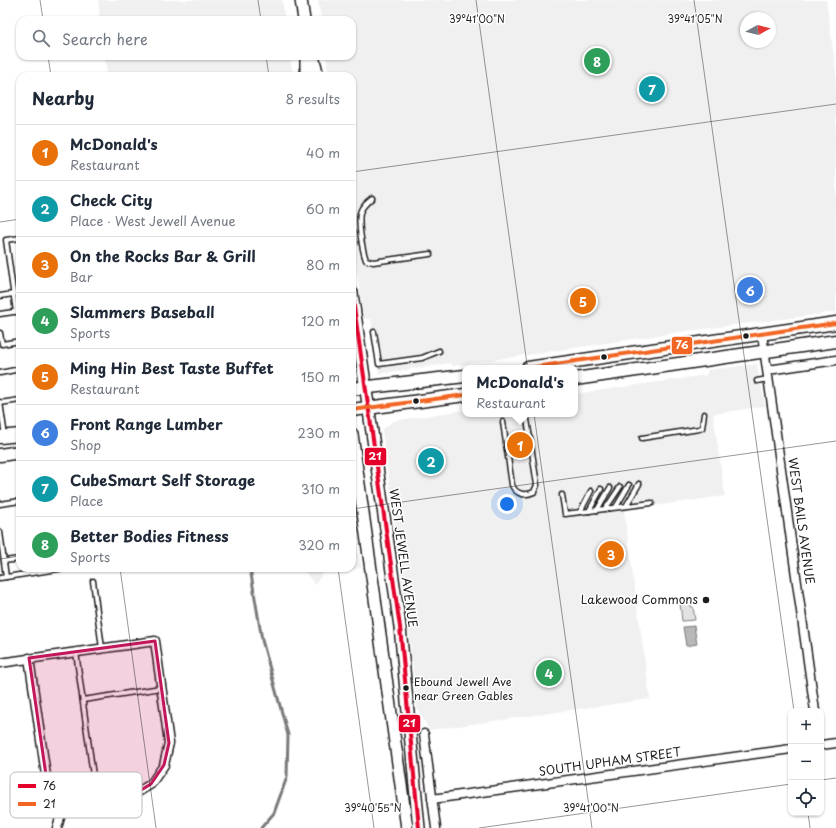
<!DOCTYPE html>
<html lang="en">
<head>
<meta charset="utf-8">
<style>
  :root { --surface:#fff; --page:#f2f2f3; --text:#1f2937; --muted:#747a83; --line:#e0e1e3; --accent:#1c1c1c }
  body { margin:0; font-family:"Playpen Sans",sans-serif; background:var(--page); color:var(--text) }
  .controls { position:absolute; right:12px; bottom:12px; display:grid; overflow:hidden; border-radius:8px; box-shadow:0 1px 3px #0004 }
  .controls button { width:36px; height:36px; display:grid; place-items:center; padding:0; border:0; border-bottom:1px solid var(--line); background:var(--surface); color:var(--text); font:20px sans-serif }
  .compass { position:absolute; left:740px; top:12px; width:36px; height:36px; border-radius:50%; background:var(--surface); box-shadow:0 1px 3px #0004; rotate:82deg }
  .you { position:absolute; left:507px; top:504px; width:14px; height:14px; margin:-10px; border:3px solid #fff; border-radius:50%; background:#1a73e8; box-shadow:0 0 0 6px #1a73e833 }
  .badge { display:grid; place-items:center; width:26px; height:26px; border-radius:50%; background:var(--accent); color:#fff; font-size:13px; font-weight:700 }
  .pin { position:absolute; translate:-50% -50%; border:2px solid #fff; box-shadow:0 1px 4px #0006 }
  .popup { position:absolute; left:462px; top:365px; width:116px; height:52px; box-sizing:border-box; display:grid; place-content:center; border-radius:8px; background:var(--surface); filter:drop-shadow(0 1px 3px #0005); font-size:13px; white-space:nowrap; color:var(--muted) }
  .popup b { font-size:15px; color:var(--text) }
  .popup::after { content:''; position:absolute; left:50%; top:100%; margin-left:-8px; border:8px solid transparent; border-top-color:var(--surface) }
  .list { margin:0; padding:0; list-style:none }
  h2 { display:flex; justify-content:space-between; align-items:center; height:52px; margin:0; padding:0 16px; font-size:17px }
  h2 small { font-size:13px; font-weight:400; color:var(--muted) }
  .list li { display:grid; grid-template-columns:26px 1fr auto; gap:12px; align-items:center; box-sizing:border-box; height:56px; padding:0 16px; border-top:1px solid var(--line) }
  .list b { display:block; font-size:15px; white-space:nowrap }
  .list p { margin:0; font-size:13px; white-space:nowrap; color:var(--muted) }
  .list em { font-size:13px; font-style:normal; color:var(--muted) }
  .icon { flex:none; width:22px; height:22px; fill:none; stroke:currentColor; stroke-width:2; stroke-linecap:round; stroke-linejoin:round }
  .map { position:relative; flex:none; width:836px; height:828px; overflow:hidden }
  .search { position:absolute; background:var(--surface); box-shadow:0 1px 3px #0004; left:16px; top:16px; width:340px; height:44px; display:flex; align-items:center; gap:10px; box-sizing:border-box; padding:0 14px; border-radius:12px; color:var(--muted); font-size:15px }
  .panel { position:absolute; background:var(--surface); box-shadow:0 1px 3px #0004; left:16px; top:72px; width:340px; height:500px; border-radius:12px }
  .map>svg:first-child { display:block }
</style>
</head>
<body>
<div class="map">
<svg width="836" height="828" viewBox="0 0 836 828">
  <rect width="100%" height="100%" fill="#fff"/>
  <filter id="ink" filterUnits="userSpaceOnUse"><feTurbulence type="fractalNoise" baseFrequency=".025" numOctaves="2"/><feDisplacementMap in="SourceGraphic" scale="8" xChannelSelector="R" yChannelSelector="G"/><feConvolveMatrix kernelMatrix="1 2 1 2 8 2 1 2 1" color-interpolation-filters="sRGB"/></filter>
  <g filter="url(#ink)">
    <g fill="#f0f0f0" fill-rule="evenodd">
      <polygon points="98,0 282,0 285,20 100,20"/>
      <path d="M318,0H826L836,71V312L680,332L452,366L451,363L379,374L371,319H364L352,238V76H329L326,56H352V20H321ZM746,18H770V42H746Z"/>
      <polygon points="105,56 290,56 293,76 107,76"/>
      <polygon points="757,364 765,406 713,414 725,496 624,510 650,699 429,730 417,708 406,606 382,430 393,421 465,410 465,414 575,414 575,394 707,375 707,370"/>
      <polygon points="352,508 361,568 347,570 346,568 352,568"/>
      <polygon points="302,568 326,568 315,585"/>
    </g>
    <polygon fill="#e2e2e2" stroke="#7f7f7f" points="691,602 691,607 693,607 695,620 682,621 680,603"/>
    <polygon fill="#b8b8b8" stroke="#7a7a7a" points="694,626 697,644 686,646 683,627"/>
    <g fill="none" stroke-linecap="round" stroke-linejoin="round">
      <polyline stroke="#7a7a7a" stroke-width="3" points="250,568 262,640 288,735 287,777 274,813 261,828"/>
      <defs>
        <g id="service">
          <path d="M372,198C367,202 362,206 360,213C358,224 362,249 366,260L373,262L430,254"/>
          <polyline points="0,296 20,293"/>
          <polyline points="16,312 6,240 20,238"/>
          <polyline points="0,314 20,311"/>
          <polyline points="374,332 379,364 422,358 439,351"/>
          <polyline points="0,333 2,344 20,341"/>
          <polyline points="0,373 20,369"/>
          <polyline points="757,381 768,379"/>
          <polyline points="0,402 5,436"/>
          <polyline points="0,403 20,400"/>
          <path d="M503,422L512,485C516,495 525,496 534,492L537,485L527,419"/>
          <polyline points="642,438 699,429 702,428 704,414"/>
          <polyline points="562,495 565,514 652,503"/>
          <polyline points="0,504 20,501"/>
          <polyline points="626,506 639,484"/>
          <polyline points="616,507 629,485"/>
          <polyline points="606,508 620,487"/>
          <polyline points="597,510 610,488"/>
          <polyline points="589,511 601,489"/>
          <polyline points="580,512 591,491"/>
          <polyline points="0,532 6,577"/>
          <polyline points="4,561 20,559"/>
          <polyline points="0,578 64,568"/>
          <polyline points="93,581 102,648"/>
          <polyline points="76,652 97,805"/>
          <polyline points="83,700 161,688"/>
        </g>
        <g id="minor">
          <polyline points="762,334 815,711"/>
          <polyline points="768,370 836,360"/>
          <polyline points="29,658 49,796 55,808 61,814"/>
          <polyline points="0,663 155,641 169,743 164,765 151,784 133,795 115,802 71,809 61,814 57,828"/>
          <polyline points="424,734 436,828"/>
          <polyline points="821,745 836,743"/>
          <polyline points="432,799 791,749"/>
        </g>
        <g id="secondary">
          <polyline points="301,0 304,20"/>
          <polyline points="306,56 306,76"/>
          <polyline points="313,56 318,76"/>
          <polyline points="352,293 400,627 419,828"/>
          <polyline points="352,434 407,828"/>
        </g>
        <g id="primary">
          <polyline points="528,368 836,323"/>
          <polyline points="575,379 836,341"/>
          <polyline points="352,389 465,376"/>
          <polyline points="352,410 465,395"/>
          <polyline points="0,437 20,435"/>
          <polyline points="0,455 20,452"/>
        </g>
      </defs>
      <use href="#service" stroke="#1c1c1c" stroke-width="7"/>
      <use href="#minor" stroke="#1c1c1c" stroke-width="11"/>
      <use href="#secondary" stroke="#1c1c1c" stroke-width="14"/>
      <use href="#primary" stroke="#1c1c1c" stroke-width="15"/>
      <use href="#service" stroke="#fff" stroke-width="4"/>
      <use href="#minor" stroke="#fff" stroke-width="8"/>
      <use href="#secondary" stroke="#fff" stroke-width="11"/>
      <use href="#primary" stroke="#fff" stroke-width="12"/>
      <defs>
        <polyline id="bus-1" points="352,293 400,627 419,828"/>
        <g id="bus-2">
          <polyline points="528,368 836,323"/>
          <polyline points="352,410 465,395"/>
        </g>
      </defs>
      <use href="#bus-1" stroke="#fff" stroke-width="7"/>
      <use href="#bus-2" stroke="#fff" stroke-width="7"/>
      <use href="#bus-1" stroke="#e4002b" stroke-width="4"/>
      <use href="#bus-2" stroke="#f26522" stroke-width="4"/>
    </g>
  </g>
  <path fill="#c2185b" fill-opacity="0.2" stroke="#c2185b" stroke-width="3" stroke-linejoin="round" d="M155,641L169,743L164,765L151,784L133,795L115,802L71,809L61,814L49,796L29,658Z"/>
  <path fill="none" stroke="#1c1c1c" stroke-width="1" stroke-opacity="0.45" d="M40,0L43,20M258,0L261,20M476,0L592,828M694,0L794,711M48,56L51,76M266,56L269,76M352,172L836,104M0,222L20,219M352,509L836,441M0,559L20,556M120,568L156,828M338,568L374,828M821,780L836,778M808,813L810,828M479,828L791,784"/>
  <g fill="#1c1c1c" stroke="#fff" stroke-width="1.5">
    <circle cx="746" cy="336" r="3.5"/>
    <circle cx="604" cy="357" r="3.5"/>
    <circle cx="416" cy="401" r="3.5"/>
    <circle cx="706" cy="600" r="4"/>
    <circle cx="406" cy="688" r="3.5"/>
  </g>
  <g text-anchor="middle" stroke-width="3" stroke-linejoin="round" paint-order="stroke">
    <g font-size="11" fill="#1c1c1c" stroke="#fff" text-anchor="start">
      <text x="414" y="686">Ebound Jewell Ave<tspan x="414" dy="14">near Green Gables</tspan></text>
    </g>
    <g font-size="12" fill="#1c1c1c" stroke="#fff">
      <text transform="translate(801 521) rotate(82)" y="4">WEST BAILS AVENUE</text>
      <text transform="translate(403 558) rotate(82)" y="4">WEST JEWELL AVENUE</text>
      <text transform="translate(610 762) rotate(-8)" y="4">SOUTH UPHAM STREET</text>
    </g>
    <g font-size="12" fill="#1c1c1c" stroke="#fff" text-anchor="end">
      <text x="698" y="604">Lakewood Commons</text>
    </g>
  </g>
  <rect x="10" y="772" width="132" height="46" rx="6" fill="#fff" stroke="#bbb" stroke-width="1"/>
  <rect x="18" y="784" width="18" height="4" fill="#e4002b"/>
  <rect x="18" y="802" width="18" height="4" fill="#f26522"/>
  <g font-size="11" fill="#1c1c1c">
    <text x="43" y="790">76</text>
    <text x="43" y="808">21</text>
  </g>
  <g font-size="10" text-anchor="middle" fill="#1c1c1c" stroke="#fff" stroke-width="3" stroke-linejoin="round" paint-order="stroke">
    <text x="477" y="23">39°41'00"N</text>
    <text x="695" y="23">39°41'05"N</text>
    <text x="373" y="812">39°40'55"N</text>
    <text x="591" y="812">39°41'00"N</text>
  </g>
  <g stroke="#fff" stroke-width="1.5">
    <rect x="671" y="336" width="22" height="19" rx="4" fill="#f26522"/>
    <rect x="364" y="447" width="23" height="19" rx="4" fill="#e4002b"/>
    <rect x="398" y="714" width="23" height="19" rx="4" fill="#e4002b"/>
  </g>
  <g font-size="11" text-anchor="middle" font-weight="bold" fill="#fff">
    <text x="682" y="349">76</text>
    <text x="375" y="460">21</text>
    <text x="409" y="727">21</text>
  </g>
</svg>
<div class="controls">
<button>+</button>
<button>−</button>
<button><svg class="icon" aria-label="locate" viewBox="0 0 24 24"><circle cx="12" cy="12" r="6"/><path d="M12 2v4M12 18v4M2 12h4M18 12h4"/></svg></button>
</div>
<svg class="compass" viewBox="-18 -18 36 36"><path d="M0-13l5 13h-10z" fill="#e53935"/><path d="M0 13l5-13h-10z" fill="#747a83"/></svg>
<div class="you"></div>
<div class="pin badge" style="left:520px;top:445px;background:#e8710a">1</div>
<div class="popup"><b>McDonald's</b>Restaurant</div>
<div class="pin badge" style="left:431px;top:461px;background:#0f9aa8">2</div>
<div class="pin badge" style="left:611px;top:554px;background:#e8710a">3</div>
<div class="pin badge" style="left:549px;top:673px;background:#2e9e5b">4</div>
<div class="pin badge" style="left:583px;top:301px;background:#e8710a">5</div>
<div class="pin badge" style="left:750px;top:290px;background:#3f7fe0">6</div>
<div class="pin badge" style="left:652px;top:89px;background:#0f9aa8">7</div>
<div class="pin badge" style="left:597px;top:61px;background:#2e9e5b">8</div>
<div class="search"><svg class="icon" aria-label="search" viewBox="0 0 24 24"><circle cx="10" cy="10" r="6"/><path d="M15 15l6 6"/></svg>Search here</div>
<section class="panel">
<h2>Nearby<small>8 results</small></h2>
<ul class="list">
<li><span class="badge" style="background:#e8710a">1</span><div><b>McDonald's</b><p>Restaurant</p></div><em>40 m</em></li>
<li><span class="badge" style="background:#0f9aa8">2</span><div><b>Check City</b><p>Place · West Jewell Avenue</p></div><em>60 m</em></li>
<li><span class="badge" style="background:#e8710a">3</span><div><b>On the Rocks Bar &amp; Grill</b><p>Bar</p></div><em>80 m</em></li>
<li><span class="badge" style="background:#2e9e5b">4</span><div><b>Slammers Baseball</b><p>Sports</p></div><em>120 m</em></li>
<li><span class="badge" style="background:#e8710a">5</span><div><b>Ming Hin Best Taste Buffet</b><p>Restaurant</p></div><em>150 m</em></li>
<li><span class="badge" style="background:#3f7fe0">6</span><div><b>Front Range Lumber</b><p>Shop</p></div><em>230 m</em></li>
<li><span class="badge" style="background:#0f9aa8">7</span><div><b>CubeSmart Self Storage</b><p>Place</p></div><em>310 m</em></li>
<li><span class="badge" style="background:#2e9e5b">8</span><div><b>Better Bodies Fitness</b><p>Sports</p></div><em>320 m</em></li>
</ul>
</section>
</div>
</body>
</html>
